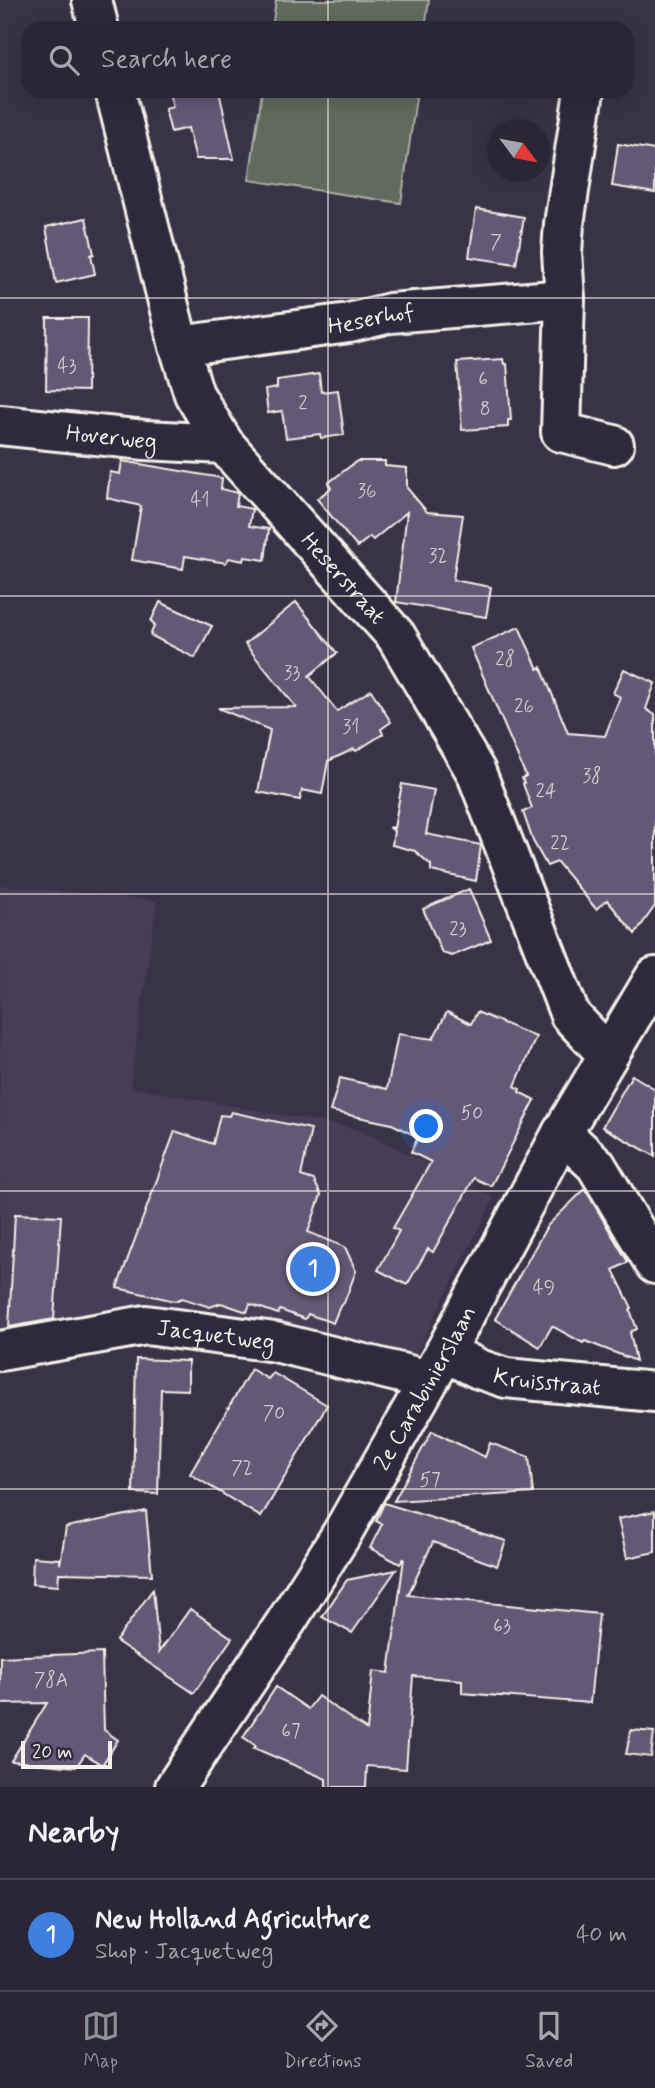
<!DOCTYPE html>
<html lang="en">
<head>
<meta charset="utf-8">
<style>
  :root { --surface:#2b2636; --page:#373242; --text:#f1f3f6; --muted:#a6a5ad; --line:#474351; --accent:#8c9099 }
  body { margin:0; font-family:Mynerve,sans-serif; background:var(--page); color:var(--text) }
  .compass { position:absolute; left:487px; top:119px; width:63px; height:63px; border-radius:50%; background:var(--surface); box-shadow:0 4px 18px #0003; rotate:122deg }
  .scale { position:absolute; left:21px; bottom:18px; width:91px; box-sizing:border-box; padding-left:7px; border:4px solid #f4f1e8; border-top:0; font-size:19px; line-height:24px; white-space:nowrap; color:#f4f1e8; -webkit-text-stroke:5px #2f2a3d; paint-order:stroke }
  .you { position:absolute; left:427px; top:1127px; width:24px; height:24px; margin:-18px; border:5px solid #fff; border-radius:50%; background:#1a73e8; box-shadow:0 0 0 10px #1a73e833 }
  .badge { display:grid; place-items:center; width:46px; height:46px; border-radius:50%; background:var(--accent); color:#fff; font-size:23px; font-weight:700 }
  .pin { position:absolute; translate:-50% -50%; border:4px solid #fff; box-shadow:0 2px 7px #0006 }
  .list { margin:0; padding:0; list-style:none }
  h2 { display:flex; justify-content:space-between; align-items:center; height:91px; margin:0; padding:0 28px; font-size:30px }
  h2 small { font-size:23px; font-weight:400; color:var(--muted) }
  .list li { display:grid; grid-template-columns:46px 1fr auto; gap:21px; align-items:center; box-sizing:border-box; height:112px; padding:0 28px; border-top:2px solid var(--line) }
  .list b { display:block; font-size:26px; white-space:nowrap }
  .list p { margin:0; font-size:23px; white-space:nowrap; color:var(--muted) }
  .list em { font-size:23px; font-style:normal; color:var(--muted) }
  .icon { flex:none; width:38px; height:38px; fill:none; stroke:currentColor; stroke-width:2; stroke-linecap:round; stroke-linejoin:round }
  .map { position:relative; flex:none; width:655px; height:1787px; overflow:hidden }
  .search { position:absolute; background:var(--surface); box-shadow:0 4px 18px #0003; left:21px; right:21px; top:21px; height:77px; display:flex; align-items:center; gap:18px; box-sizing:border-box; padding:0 24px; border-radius:21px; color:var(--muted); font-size:26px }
  .sheet { height:203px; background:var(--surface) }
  nav { display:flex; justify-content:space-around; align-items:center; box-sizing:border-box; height:98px; border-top:2px solid var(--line); background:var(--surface); font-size:19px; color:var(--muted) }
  nav a { display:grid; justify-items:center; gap:4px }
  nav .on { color:var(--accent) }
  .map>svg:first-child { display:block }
</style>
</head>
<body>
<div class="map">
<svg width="655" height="1787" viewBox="0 0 655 1787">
  <rect width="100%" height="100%" fill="#393348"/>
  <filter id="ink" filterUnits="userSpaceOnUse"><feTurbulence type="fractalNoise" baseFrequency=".0143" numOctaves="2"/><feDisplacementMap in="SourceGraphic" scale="14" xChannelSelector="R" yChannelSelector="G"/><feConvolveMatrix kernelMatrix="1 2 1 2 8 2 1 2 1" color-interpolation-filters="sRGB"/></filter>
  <g filter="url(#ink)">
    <polygon fill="#463e56" points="0,885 157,901 130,1087 358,1129 494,1198 411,1364 193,1312 0,1342"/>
    <g fill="#626b5e" stroke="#abaea3" stroke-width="2">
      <polygon points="276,0 429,0 425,28 272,28"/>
      <polygon points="262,91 417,91 401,203 249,180"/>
    </g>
    <g fill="#635976" stroke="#f4f1e8" stroke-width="2">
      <polygon points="169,91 219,91 234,159 196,159 188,128 171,132 165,109 173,107"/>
      <polygon points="618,144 655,150 655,193 612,186"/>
      <polygon points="476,209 524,217 516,264 469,257"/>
      <polygon points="86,218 94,254 91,255 95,274 56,283 46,227"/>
      <polygon points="47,318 88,318 87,391 46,390"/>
      <polygon points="503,359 504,364 507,364 511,420 508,420 508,427 462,430 457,362"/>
      <polygon points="319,374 321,392 338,390 344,435 321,438 320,434 286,438 282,411 268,413 265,390 277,388 277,380"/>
      <polygon points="122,461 222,478 221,489 238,493 236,506 252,509 249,526 269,529 265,560 245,557 244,561 229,558 226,563 185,556 183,569 132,560 141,506 107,498 110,472 120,474"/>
      <polygon points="357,461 385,461 385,466 407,468 407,488 427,512 463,515 453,580 491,587 486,617 396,602 407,512 373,540 370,537 357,547 317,499 331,488 328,483"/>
      <polygon points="160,602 212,626 195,658 150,635 155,625 151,621"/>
      <polygon points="296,602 337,653 309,676 337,711 371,690 391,722 381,729 383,734 356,751 354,749 328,761 322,794 302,790 300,800 258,792 270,730 218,708 296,707 245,644"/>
      <polygon points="519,627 538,669 541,667 568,733 605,736 620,697 613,693 624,669 655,683 646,709 655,715 655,906 635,934 607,900 596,909 557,862 547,866 533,841 523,812 532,808 523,784 524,783 522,778 526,776 471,648"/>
      <polygon points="402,784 434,790 426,834 481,845 476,881 431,871 431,865 415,851 392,845 394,831 389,827 394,828"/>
      <polygon points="469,889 491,940 452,956 442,953 423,909"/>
      <polygon points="447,1012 471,1024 477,1012 536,1037 515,1086 520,1089 519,1092 535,1100 491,1186 474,1178 433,1252 428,1249 407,1285 378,1270 399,1231 393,1228 431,1162 411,1152 418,1137 392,1124 330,1111 340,1078 387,1089 398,1034 433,1039"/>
      <polygon points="632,1075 655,1089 655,1156 602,1127"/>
      <polygon points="231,1112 311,1129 301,1176 314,1180 321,1195 308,1232 345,1247 356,1271 344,1303 340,1306 333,1323 308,1314 305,1319 280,1310 278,1314 250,1304 247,1312 221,1303 210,1307 182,1298 175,1301 117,1288 175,1131 213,1144 220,1115 229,1116"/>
      <polygon points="585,1189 628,1262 613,1270 632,1308 630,1310 637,1329 630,1332 636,1361 585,1341 583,1343 552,1326 540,1347 495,1319 547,1226"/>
      <polygon points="15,1214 61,1216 54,1319 9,1327"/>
      <polygon points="136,1359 188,1361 188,1390 161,1389 158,1494 133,1493"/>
      <polygon points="251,1369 268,1379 273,1373 327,1405 261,1517 190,1474"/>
      <polygon points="432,1431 485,1457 490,1443 529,1457 533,1493 394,1501"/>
      <polygon points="384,1503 506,1541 497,1566 433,1542 408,1595 599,1614 590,1703 462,1693 462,1680 413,1676 406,1769 367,1766 366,1787 326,1787 326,1779 254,1748 256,1746 243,1737 276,1687 308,1709 318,1696 367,1730 373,1671 389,1673 404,1558 400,1564 370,1548 382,1524 376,1521"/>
      <polygon points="146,1511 152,1575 59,1573 58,1586 32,1584 33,1557 60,1559 60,1564 66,1527"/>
      <polygon points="655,1511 655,1552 627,1558 618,1519"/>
      <polygon points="396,1570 352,1633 322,1617 347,1580"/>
      <polygon points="153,1589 159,1652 190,1609 232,1638 194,1693 116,1641"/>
      <polygon points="102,1653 104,1730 118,1740 102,1765 85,1754 76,1767 11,1761 47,1703 0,1704 0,1657"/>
      <polygon points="631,1730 654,1732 651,1757 626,1754"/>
    </g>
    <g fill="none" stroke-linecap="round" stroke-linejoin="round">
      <defs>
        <g id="minor">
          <polyline points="92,0 99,28"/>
          <path id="s1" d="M115,91L179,346L194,394L224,444L396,636L476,772L570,1015L608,1055"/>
          <polyline points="584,91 564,224 562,252 565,299 561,432 614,445"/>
          <path id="s2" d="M179,346L349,323L390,313L565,299"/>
          <path id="s3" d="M0,425L145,440L224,444"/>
          <polyline points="562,1133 596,1165 655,1264"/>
          <path id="s4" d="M0,1351L146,1325L275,1342L429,1380"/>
          <path id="s5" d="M445,1352L479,1369L506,1378L655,1392"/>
        </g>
        <g id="major">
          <path id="s6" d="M175,1787L286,1622L341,1535L445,1352L562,1133L655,977"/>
        </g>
      </defs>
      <use href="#minor" stroke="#f4f1e8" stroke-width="44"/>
      <use href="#major" stroke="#f4f1e8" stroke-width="44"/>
      <use href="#minor" stroke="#2f2a3d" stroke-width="38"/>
      <use href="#major" stroke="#2f2a3d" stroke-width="38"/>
    </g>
  </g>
  <path fill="none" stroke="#f4f1e8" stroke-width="2" stroke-opacity="0.55" d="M328,0V28M328,91V1787M0,298H655M0,596H655M0,894H655M0,1191H655M0,1489H655"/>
  <g text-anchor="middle" stroke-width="5" stroke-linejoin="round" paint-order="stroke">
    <g font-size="19" fill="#d0cbcc">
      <text x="496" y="248">7</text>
      <text x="67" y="372">43</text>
      <text x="483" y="385">6</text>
      <text x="303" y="409">2</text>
      <text x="485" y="415">8</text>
      <text x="367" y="497">36</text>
      <text x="200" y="506">41</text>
      <text x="438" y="562">32</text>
      <text x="505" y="665">28</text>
      <text x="292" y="679">33</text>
      <text x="524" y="712">26</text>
      <text x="351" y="733">31</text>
      <text x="592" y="782">38</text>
      <text x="546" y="797">24</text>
      <text x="560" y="849">22</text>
      <text x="458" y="935">23</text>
      <text x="472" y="1119">50</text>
      <text x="544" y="1294">49</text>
      <text x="274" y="1419">70</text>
      <text x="242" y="1474">72</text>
      <text x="430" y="1486">57</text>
      <text x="502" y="1632">63</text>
      <text x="51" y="1686">78A</text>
      <text x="291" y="1737">67</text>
    </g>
    <g font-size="23" fill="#f4f1e8" stroke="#2f2a3d">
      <text dy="8" stroke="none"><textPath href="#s2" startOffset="194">Heserhof</textPath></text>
      <text dy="8" stroke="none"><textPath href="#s3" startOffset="112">Hoverweg</textPath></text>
      <text dy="8" stroke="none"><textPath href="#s1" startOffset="551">Heserstraat</textPath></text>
      <text dy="8" stroke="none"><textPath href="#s4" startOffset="219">Jacquetweg</textPath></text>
      <text dy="8" stroke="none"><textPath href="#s5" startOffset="108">Kruisstraat</textPath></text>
      <text dy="8" stroke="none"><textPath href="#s6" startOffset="471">2e Carabinierslaan</textPath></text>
    </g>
  </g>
</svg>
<svg class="compass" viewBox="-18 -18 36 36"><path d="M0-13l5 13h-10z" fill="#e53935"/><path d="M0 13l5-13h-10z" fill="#a6a5ad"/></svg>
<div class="scale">20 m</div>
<div class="you"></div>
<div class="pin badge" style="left:313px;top:1269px;background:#3f7fe0">1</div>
<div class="search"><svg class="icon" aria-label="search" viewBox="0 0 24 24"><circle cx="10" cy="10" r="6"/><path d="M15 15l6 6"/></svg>Search here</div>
</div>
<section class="sheet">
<h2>Nearby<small></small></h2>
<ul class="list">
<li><span class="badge" style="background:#3f7fe0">1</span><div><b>New Holland Agriculture</b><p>Shop · Jacquetweg</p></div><em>40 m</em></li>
</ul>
</section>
<nav>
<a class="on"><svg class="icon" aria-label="map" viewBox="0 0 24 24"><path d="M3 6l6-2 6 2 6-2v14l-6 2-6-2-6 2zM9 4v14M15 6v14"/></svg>Map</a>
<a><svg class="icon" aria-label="directions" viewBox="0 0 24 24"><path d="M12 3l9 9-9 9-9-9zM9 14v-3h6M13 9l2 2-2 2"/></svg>Directions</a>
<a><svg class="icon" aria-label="saved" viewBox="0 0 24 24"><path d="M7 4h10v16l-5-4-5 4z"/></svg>Saved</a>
</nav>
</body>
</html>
